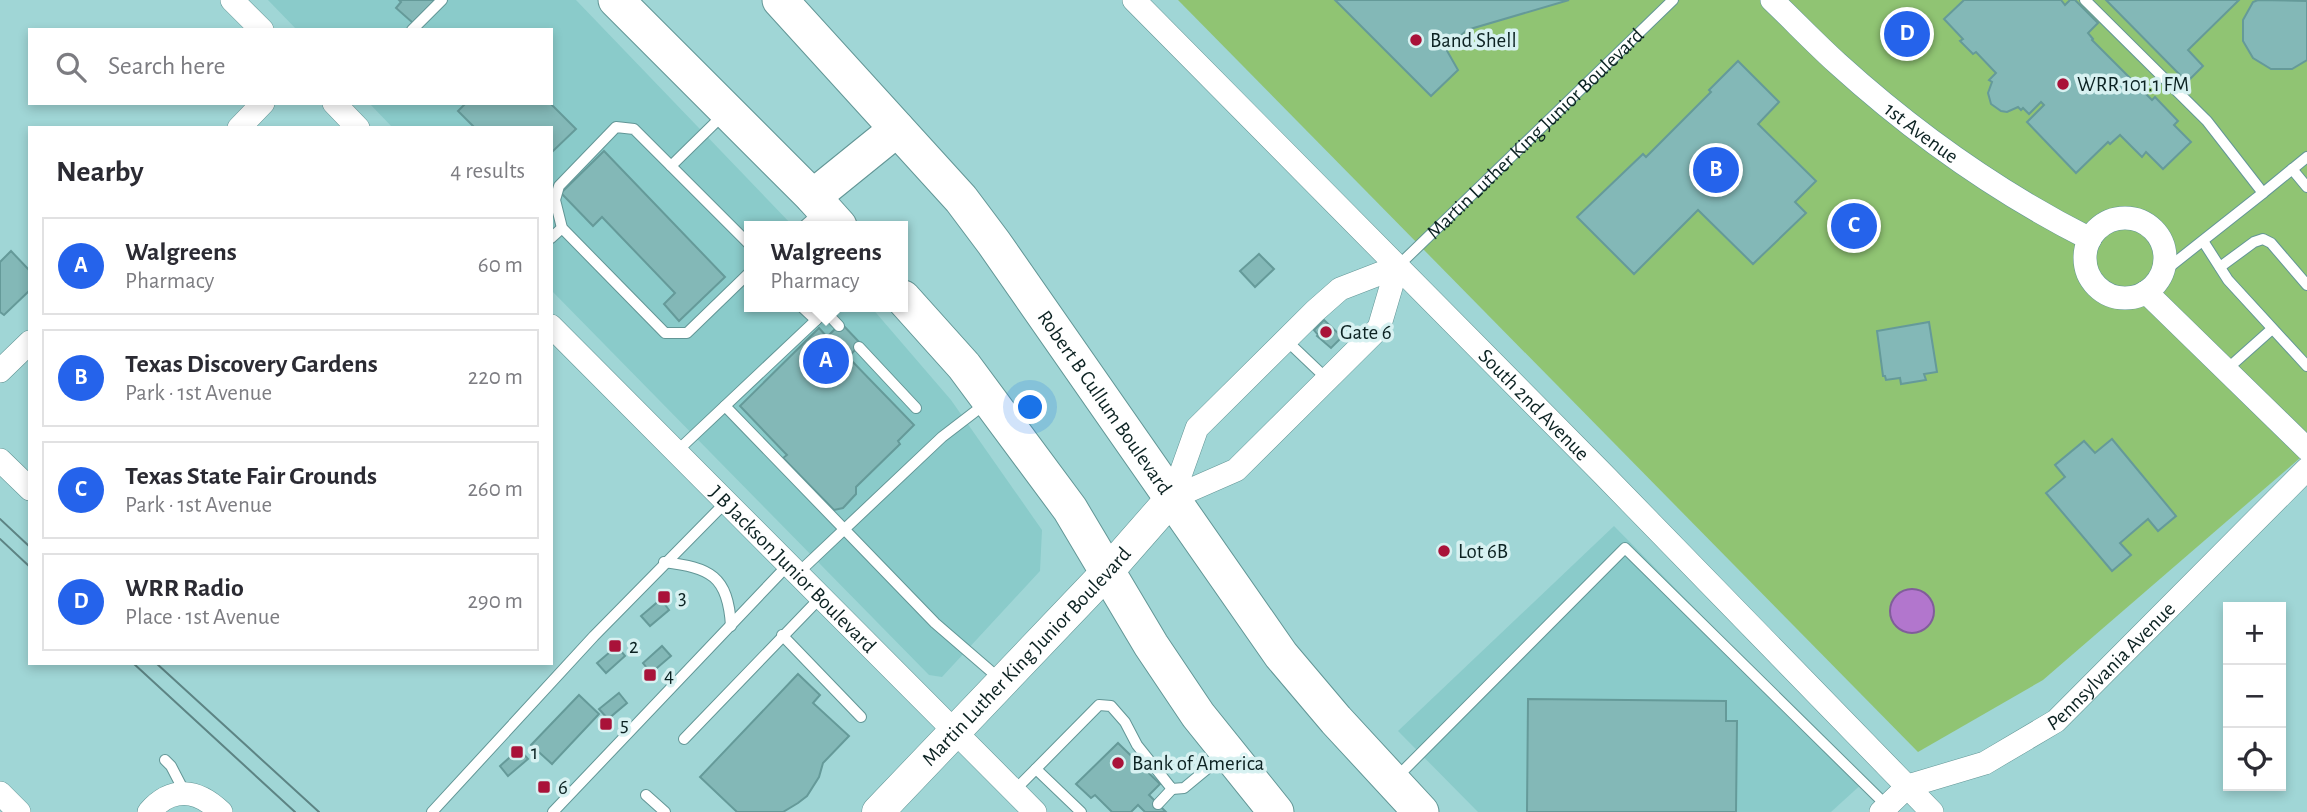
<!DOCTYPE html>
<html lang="en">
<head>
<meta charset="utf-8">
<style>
  :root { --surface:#fff; --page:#f7f7f7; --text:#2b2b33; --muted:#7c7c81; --line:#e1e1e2; --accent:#2563eb }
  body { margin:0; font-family:"Alegreya Sans",sans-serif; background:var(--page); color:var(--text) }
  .controls { position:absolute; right:21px; bottom:21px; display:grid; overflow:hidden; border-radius:0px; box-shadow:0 4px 10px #0003 }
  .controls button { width:63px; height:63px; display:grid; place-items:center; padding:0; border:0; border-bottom:2px solid var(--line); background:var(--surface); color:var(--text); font:35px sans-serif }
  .you { position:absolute; left:1031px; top:408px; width:24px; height:24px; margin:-18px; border:5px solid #fff; border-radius:50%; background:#1a73e8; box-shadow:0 0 0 10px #1a73e833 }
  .badge { display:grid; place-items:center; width:46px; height:46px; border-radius:50%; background:var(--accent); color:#fff; font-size:23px; font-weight:700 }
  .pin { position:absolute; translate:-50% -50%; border:4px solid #fff; box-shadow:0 2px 7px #0006 }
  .popup { position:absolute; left:744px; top:221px; width:164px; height:91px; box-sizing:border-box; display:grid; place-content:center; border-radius:0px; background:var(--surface); filter:drop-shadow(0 2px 5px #0005); font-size:23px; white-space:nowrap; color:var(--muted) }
  .popup b { font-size:26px; color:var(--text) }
  .popup::after { content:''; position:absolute; left:50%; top:100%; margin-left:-14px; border:14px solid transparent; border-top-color:var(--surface) }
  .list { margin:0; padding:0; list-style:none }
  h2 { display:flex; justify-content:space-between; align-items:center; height:91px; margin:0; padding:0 28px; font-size:30px }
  h2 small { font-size:23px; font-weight:400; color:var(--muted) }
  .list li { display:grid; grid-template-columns:46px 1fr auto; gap:21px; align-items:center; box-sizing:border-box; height:98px; margin:0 14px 14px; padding:0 14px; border:2px solid var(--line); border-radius:0px }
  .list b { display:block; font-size:26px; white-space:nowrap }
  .list p { margin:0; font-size:23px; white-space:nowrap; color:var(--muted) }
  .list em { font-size:23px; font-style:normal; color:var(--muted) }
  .icon { flex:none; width:38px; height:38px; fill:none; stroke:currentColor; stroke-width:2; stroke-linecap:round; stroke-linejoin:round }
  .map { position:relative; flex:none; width:2307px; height:812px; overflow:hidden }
  .search { position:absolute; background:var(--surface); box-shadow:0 4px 10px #0003; left:28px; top:28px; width:525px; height:77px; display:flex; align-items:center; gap:18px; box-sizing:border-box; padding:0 24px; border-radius:0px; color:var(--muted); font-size:26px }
  .panel { position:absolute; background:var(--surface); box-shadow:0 4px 10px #0003; left:28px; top:126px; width:525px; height:539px; border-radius:0px }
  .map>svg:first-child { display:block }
</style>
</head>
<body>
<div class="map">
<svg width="2307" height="812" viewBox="0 0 2307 812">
  <rect width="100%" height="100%" fill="#a0d6d6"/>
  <g fill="#8acbca">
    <polygon points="268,0 576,0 793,226 749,226 749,307 871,307 951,400 1042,530 1040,571 942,677 929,675 551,290 551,128 393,128 369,103 551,103 551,30 297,30"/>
    <polygon points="1614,526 1865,781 1831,812 1478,812 1398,731"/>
  </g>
  <polygon fill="#90c473" points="1178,0 2307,0 2307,452 2043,680 1918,752"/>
  <circle fill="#b276cd" stroke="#805d9a" stroke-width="2" cx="1912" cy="611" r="22"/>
  <g fill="#83b8b7" stroke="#659a99" stroke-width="2">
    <polygon points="399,0 436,0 413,23 396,8 401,2"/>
    <polygon points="1335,0 1569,0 1467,30 1446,49 1458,70 1431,96"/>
    <polygon points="1964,0 2061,0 2065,5 2070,0 2075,0 2098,23 2088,33 2093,39 2092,40 2152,100 2155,97 2178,121 2174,125 2191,142 2163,169 2146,152 2142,157 2120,135 2110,144 2108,142 2076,173 2027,122 2044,105 2041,102 2029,114 2023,108 2021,110 2018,107 2007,112 2001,111 1991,104 1988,93 1992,82 1989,80 1996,73 1976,52 1973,54 1960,41 1963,39 1944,19"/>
    <polygon points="2106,0 2239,0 2188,50 2203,66 2187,82"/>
    <polygon points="2258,0 2307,1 2307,60 2292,69 2271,69 2253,58 2243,41 2243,20 2253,2"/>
    <polygon points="1738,61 1779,102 1758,124 1816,181 1795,202 1806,213 1753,264 1698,210 1634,274 1577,217 1643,154 1646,157 1711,92 1709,90"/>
    <polygon points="466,103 550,103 576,129 551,153 551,128 475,128 458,111"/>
    <polygon points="604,151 725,277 679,321 664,304 675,293 602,217 593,226 561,193"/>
    <polygon points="11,251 30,271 30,290 4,315 0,312 0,262"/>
    <polygon points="1259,254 1274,269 1255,287 1240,271"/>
    <polygon points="1324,320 1342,337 1331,348 1317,336 1318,335 1314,330"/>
    <polygon points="1929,322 1937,372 1924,374 1926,380 1901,384 1900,378 1886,380 1885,376 1883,376 1877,331"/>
    <polygon points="841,323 861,344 848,357 914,425 898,441 900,444 856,487 856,494 843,508 834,510 783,458 787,455 785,453 740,406 819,328 827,337"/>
    <polygon points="2112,439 2176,516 2158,531 2148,519 2120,543 2131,555 2112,571 2046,493 2065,477 2055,465 2084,441 2095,453"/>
    <polygon points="661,599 669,610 650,626 641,616"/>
    <polygon points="617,646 625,656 606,673 597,663"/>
    <polygon points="662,646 671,656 651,673 643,663"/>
    <polygon points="798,674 820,695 813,703 849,736 823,763 819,777 807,796 798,803 783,812 737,812 700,777"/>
    <polygon points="619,693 627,703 608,719 599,709"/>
    <polygon points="579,695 599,714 552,764 531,745"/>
    <polygon points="1528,699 1726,701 1726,721 1737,721 1736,812 1527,812"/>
    <polygon points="1118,743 1160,784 1149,795 1166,812 1145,812 1138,805 1131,812 1112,812 1095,795 1091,798 1076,784"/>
    <polygon points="519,749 528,759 508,776 500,766"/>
  </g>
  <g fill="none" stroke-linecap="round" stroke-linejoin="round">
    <defs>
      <g id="service">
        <polyline points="2085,0 2207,121 2263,193 2163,272"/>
        <polyline points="412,30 442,0"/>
        <polyline points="724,114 671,166 634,129 616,127 559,186 555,200 562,228 665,333 687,333 749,273"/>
        <polyline points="671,166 749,244"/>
        <polyline points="2292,169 2307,187"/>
        <polyline points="2263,193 2307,157"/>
        <polyline points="804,226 820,212"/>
        <polyline points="551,238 562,228"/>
        <polyline points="2203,241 2228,280 2307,366"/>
        <path id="s1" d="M1397,267L1673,0"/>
        <polyline points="2220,267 2254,242 2263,239 2271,243 2307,285"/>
        <polyline points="802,307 816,320"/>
        <polyline points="825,311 839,326"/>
        <polyline points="1286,340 1327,379"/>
        <polyline points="859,347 916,408"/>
        <polyline points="2226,370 2272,329"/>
        <polyline points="725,406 935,623 1001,680"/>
        <polyline points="675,453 830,307"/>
        <path d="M664,562C710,568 728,575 731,626"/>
        <polyline points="797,574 942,437 985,404"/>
        <polyline points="782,635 861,717"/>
        <polyline points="684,739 820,598"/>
        <polyline points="165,760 171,766 185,793"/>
        <polyline points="1036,769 1081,812"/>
        <polyline points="1397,777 1625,548 1887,806"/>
        <polyline points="1014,791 1099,705 1111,706 1125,722 1137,745 1172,789 1184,788 1225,754"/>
        <polyline points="646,795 665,812"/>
        <polyline points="1158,804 1172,789"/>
        <polyline points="432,812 594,636 725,503"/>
        <polyline points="553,812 788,565"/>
      </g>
      <g id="minor">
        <polyline points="232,0 262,30"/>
        <path id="s2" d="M1134,0L1603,474L1932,812"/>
        <path id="s3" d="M1772,0C1794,21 1815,43 1837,63C1913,132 1999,193 2090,239"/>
        <polyline points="334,103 358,128"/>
        <polyline points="239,128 263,103"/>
        <circle cx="2125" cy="258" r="40"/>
        <polyline points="2146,292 2307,449"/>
        <path id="s4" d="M551,326L1035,812"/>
        <polyline points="0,371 30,342"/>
        <polyline points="0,460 30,489"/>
        <polyline points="1172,498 1236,470 1379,328 1397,267"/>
        <polyline points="1172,498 1197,428 1315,311 1340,289 1397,267"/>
        <polyline points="0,793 19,812"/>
        <path d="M149,812C172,786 197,789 221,812"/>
        <path id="s5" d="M1881,812L1908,786L1985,763L2056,721L2307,469"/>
      </g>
      <g id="secondary">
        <path id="s6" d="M878,812L1108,571L1172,498"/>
      </g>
      <g id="primary">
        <polyline points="616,0 813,197 839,226"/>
        <path id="s7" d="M780,0L961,199L994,243L1281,655L1336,720L1421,812"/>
        <polyline points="813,197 897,129"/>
        <polyline points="903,298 964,366 1070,509 1151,645 1198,715 1276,812"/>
      </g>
    </defs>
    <use href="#service" stroke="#629696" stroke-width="12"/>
    <use href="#minor" stroke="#629696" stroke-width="24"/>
    <use href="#secondary" stroke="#629696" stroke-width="33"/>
    <use href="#primary" stroke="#629696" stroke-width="37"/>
    <use href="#service" stroke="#fff" stroke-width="10"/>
    <use href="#minor" stroke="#fff" stroke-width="23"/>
    <use href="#secondary" stroke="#fff" stroke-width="32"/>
    <use href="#primary" stroke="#fff" stroke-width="35"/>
    <g stroke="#5d8484" stroke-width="2">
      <polyline points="0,519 30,547"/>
      <polyline points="0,539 30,567"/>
      <polyline points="133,663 295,812"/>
      <polyline points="156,663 319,812"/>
    </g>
  </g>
  <g fill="#a91239" stroke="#d7f1f1" stroke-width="2.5">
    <circle cx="1416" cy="40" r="7"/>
    <circle cx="2063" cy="84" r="7"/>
    <circle cx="1326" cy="332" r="7"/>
    <circle cx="1444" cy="551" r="7"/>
    <rect x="657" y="590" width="14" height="14" rx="3.5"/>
    <rect x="608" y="639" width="14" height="14" rx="3.5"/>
    <rect x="643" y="668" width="14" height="14" rx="3.5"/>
    <rect x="599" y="717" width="14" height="14" rx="3.5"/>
    <rect x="510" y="745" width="14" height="14" rx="3.5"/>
    <circle cx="1118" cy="763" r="7"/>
    <rect x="537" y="780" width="14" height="14" rx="3.5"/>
  </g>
  <g text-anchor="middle" stroke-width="7" stroke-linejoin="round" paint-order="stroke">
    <g font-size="21" fill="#0c2222" stroke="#d7f1f1" text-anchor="start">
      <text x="1430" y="47">Band Shell</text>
      <text x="2077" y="91">WRR 101.1 FM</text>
      <text x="1340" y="339">Gate 6</text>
      <text x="1458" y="558">Lot 6B</text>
      <text x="678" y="604">3</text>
      <text x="629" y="653">2</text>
      <text x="664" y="682">4</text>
      <text x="620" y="731">5</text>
      <text x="531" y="759">1</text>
      <text x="1132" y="770">Bank of America</text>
      <text x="558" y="794">6</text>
    </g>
    <g font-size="21" fill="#0c2222" stroke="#d7f1f1">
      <text dy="7" stroke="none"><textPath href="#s3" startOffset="200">1st Avenue</textPath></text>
      <text dy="7" stroke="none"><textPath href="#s1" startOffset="192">Martin Luther King Junior Boulevard</textPath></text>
      <text dy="7" stroke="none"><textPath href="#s7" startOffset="518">Robert B Cullum Boulevard</textPath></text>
      <text dy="7" stroke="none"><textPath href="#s2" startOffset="569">South 2nd Avenue</textPath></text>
      <text dy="7" stroke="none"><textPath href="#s4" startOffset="343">J B Jackson Junior Boulevard</textPath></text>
      <text dy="7" stroke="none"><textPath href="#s6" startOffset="215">Martin Luther King Junior Boulevard</textPath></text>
      <text dy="7" stroke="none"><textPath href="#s5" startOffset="278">Pennsylvania Avenue</textPath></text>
    </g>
  </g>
</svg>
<div class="controls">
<button>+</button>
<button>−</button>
<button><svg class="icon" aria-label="locate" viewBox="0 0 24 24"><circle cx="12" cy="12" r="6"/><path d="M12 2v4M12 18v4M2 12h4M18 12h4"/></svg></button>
</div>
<div class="you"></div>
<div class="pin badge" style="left:826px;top:361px">A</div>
<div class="popup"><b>Walgreens</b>Pharmacy</div>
<div class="pin badge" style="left:1716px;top:170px">B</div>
<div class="pin badge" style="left:1854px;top:226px">C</div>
<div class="pin badge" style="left:1907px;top:34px">D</div>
<div class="search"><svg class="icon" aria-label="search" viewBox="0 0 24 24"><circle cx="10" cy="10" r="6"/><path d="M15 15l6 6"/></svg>Search here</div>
<section class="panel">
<h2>Nearby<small>4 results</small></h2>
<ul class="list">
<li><span class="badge">A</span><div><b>Walgreens</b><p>Pharmacy</p></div><em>60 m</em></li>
<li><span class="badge">B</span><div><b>Texas Discovery Gardens</b><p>Park · 1st Avenue</p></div><em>220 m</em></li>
<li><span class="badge">C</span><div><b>Texas State Fair Grounds</b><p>Park · 1st Avenue</p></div><em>260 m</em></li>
<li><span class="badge">D</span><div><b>WRR Radio</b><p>Place · 1st Avenue</p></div><em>290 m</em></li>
</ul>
</section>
</div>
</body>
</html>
